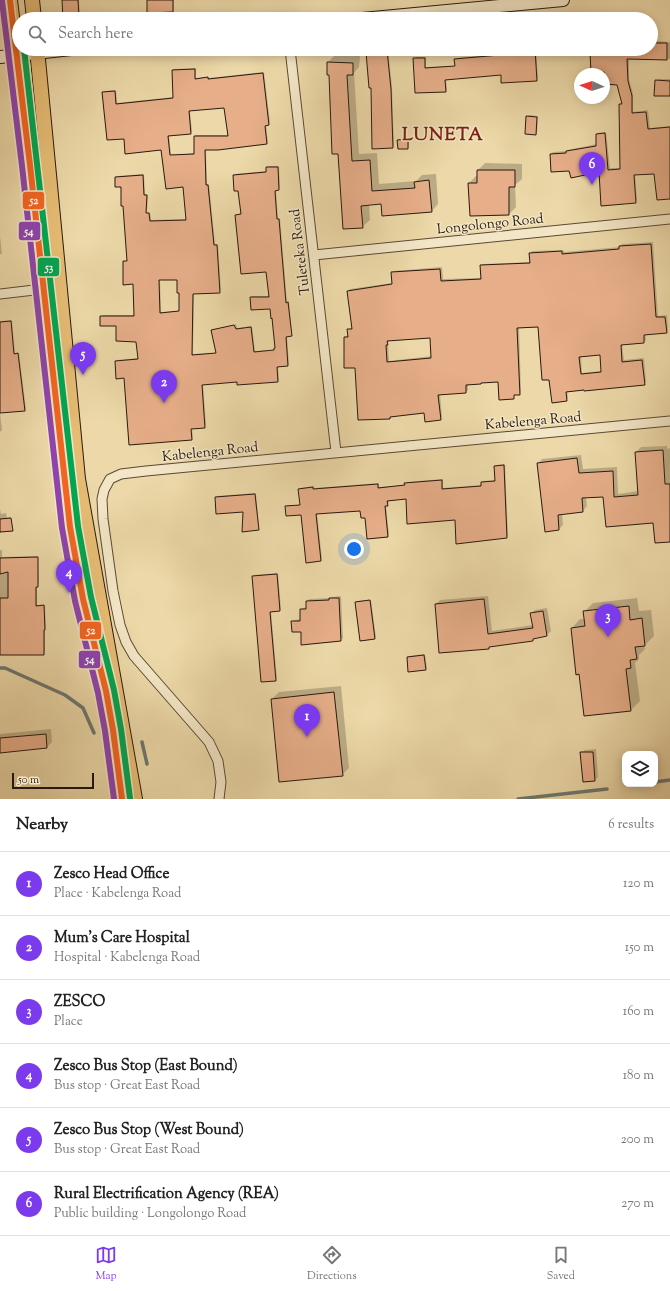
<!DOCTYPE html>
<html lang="en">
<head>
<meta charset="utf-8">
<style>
  :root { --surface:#fff; --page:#f6f6f6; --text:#222; --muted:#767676; --line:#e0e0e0; --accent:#7c3aed }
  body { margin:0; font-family:"Sorts Mill Goudy",serif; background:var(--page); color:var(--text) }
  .controls { position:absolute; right:12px; bottom:12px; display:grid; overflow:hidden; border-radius:8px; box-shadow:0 2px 10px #0003 }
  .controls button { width:36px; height:36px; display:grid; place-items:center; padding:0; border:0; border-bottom:1px solid var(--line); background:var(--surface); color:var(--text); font:20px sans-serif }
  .compass { position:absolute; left:574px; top:68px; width:36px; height:36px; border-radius:50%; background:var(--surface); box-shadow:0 2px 10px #0003; rotate:273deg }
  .scale { position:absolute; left:12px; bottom:10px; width:82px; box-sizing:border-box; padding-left:4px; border:2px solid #2a190e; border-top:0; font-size:11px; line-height:14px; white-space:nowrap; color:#2a190e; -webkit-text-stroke:3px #f3e6c6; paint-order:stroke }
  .you { position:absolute; left:354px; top:549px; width:14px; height:14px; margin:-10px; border:3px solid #fff; border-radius:50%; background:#1a73e8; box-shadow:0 0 0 6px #1a73e833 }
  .badge { display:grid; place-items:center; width:26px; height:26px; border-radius:50%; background:var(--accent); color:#fff; font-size:13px; font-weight:700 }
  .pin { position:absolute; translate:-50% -33px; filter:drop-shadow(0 1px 2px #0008) }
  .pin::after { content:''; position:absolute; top:21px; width:14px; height:12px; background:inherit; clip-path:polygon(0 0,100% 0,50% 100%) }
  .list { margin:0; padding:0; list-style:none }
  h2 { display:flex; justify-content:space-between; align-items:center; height:52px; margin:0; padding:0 16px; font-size:17px }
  h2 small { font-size:13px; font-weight:400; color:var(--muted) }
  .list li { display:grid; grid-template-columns:26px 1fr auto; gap:12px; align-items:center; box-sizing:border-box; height:64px; padding:0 16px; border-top:1px solid var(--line) }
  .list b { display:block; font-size:15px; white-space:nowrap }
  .list p { margin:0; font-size:13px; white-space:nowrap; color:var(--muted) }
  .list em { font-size:13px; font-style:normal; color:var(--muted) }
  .icon { flex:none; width:22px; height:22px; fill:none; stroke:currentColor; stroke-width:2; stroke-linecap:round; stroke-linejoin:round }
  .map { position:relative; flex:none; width:670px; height:799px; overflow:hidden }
  .search { position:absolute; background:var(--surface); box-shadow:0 2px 10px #0003; left:12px; right:12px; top:12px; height:44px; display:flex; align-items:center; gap:10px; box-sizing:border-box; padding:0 14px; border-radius:22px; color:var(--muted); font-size:15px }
  .sheet { height:436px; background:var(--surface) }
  nav { display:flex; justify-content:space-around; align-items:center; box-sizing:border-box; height:56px; border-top:1px solid var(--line); background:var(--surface); font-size:11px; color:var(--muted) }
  nav a { display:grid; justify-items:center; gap:2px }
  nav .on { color:var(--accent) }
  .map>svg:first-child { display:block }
</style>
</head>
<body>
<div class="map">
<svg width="670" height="799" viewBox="0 0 670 799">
  <rect width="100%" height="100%" fill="#ecd8a8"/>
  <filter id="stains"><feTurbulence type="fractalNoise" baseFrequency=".005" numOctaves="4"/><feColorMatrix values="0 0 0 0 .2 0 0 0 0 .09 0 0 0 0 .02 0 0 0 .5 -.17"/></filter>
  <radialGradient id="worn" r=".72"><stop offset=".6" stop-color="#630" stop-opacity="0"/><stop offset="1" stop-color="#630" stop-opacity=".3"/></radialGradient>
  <g fill="#0003" fill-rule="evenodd">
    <polygon points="63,0 79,0 80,16 79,17"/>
    <polygon points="148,0 174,0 174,10 173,11"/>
    <polygon points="651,37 656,37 655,41 670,42 670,59 629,58 629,79 633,94 633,112 648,110 650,128 670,126 670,198 655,173 635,174 637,200 635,202 599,171 570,170 551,154 553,152 567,151 568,150 597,144 597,134 598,133 606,132 610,168 621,168 620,104 622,103 618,84 604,83 604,74 602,74 602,71 591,52 593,50 612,49 651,49"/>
    <polygon points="388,49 392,87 394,146 392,147 367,52 368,51"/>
    <polygon points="526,49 536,49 538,78 537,80 502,74 446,79 447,90 445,91 414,59 416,57 426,57 426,67 456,66 455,59 457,58 501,54 502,51"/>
    <polygon points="335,55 360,56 359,67 354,73 359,154 377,153 379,184 416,181 422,175 436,174 438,204 431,212 382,203 369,204 370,220 362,227 339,153 328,62"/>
    <path d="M196,68V78L209,77V78L264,72L270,123L266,125L268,142L267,143L206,149L207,184H209L215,244H218L221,290L219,292L194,293L193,354L217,353L212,331L236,324L237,328L252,326L255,351L275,350L276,347L271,308L251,298L252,296H269L267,271L236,215L241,213L239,190L234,176L235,174L267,171L268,166H279L280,188L276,190L278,219L280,218L287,302L289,301L292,334L287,336L289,364L288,365L278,366L279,380L278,381H238L203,383L206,425L205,427L192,428L193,438L191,439L125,377L116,361L117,360L139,358L137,341L117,326L101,316L103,315H135L134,283L124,262L128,260L122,186L116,177L117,176L144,174L145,194L148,195L147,213L150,212L151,220L187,219L184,186L162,149L125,138L103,93L105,91L116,90L117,103L174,97L173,71L174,69ZM225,107L228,135H196L195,137V153L171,155L169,135L190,133L192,132L190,110ZM160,279H178L180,292V311L161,312Z"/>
    <polygon points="658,79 670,79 670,95 656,81"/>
    <polygon points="529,115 538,116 537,133 535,134 527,117"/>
    <polygon points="400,139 409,139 409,146 408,148 398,140"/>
    <polygon points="485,163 522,164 522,179 515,185 516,207 509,214 471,215 469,183 476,176 478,176 478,170"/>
    <polygon points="0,236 2,254 0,254"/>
    <path d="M653,242L658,316L667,315L668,330L666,332L645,334L646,340L644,342L622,344L624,360L644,358L646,382L644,384L567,391L568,398L566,400L550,379L539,326L519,327L521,392L519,394H515L513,398L499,381L482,382L481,384H468V390L466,392L440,394L442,417L440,419L425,412L392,416L390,418L356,367L345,337L348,335V330L352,327L348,291L350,289L392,283V273L394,271L442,267L443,279L482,278L481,266L483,264L531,262L530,253L532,251L563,250L564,252L620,247L622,244ZM431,337L432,356L389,361L388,343L389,340ZM601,354L602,371L582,373L581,356Z"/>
    <polygon points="12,320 15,353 19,353 26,409 25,410 0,412 2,430 0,432 0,321"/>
    <polygon points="667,446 667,449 670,448 670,541 654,522 604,496 586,497 587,506 583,511 562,513 563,525 559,529 538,464 542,459 581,455 583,469 617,467 618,494 639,491 636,452 641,447"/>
    <polygon points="505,464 508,536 506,537 456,519 407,498 388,500 389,503 386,505 389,535 387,536 366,516 361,510 317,513 322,559 321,560 302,514 286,507 288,505 301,505 299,489 300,488 314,486 314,488 379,483 379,487 406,485 407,482 443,479 443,488 482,485 483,481 496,480 495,466 497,465"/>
    <polygon points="256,493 259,528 258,529 244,510 216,498 217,496"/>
    <polygon points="0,509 1,514 6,513 7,518 10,517 12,530 4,531 0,533"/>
    <polygon points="0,550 2,550 2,557 38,556 39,584 37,586 37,605 45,605 46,628 45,629 45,653 44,654 0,654"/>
    <polygon points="278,573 281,609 280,610 271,611 277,679 275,680 254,577 255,575"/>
    <polygon points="341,596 343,638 341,640 302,644 302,631 292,622 295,620 301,619 301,610 303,608 307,607 307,602 309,599 330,598 332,597"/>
    <polygon points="488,596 492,631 533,625 531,614 535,610 547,608 551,631 547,635 535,637 532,640 490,646 489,648 436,604 440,600"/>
    <polygon points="637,598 639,611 651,610 654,636 644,646 645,649 639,655 639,659 635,663 640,701 631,710 585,715 580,673 572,628 580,619 585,619 584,612 593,603"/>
    <polygon points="371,600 376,637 374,638 356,603 357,601"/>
    <polygon points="425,654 427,668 425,669 408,657 409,656"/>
    <polygon points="341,686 349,768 342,775 272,699 279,692"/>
    <polygon points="51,729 52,742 47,747 0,752 0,734"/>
    <polygon points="596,749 598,777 595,780 581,753 585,750"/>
  </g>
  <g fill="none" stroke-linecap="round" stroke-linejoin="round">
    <g stroke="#6e7870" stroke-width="3.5">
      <polyline points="0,668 5,668 65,695 83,708 94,733"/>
      <polyline points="142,742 147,764"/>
      <polyline points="655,782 670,780"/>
      <polyline points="518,799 607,789"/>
    </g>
  </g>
  <g fill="#e6ae89" stroke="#2a190e" fill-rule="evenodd">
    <polygon points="62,0 78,0 79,18 63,19"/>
    <polygon points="147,0 173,0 173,12 147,13"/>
    <polygon points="651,43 667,43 667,60 627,59 628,81 632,96 632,113 646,112 648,129 670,127 670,199 657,200 654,174 634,175 636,203 601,206 599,172 571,178 569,171 551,172 550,154 566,153 566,151 596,146 596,134 605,133 608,170 620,169 619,104 622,104 617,85 604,84 604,72 591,73 590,52 611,51 611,49 651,49"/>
    <polygon points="535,49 537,81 501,83 501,75 445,80 446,92 415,93 413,58 425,58 425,68 455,66 454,59 500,55 500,52"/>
    <polygon points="387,50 391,89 393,148 372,149 371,88 369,88 366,52"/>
    <polygon points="327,62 353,63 353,75 347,75 352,161 370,160 372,191 415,188 414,182 429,180 432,212 382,216 381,204 361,206 363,228 343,229 338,154 332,154 329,75 327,75"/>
    <path d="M195,69V79L208,77V79L263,73L269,125L265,126L267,144L218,150H205L206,185H208L214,245H217L220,293L193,294L192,355L216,353L211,330L234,325L236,329L251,327L254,352L274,350V348H275L272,318L271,319L270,309L251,310L250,297H269L266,272L241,274L235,215L241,214L238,191H234L233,175L266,172V167H278L279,190L275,191L277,219H279L286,303L288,302L292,336L286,337L288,366L277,367L278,382L237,385V382L202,385L205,428L191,429L192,440L129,445L124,378L116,379L115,361L138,359L136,342L116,341V326H100V316H134L133,284L123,285V261H127L123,206H121V187H115V177L143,175L144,195H147L146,213H149L150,221L186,220L183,187L166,189L161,150L125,154L124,139L107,140L102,92L115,91L116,104L173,98L172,70ZM224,108L228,136H194V154L170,155L168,136L191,134L189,111ZM159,280H177V293H179V311L160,313Z"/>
    <polygon points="655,80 670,81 670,96 654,96"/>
    <polygon points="526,116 537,117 536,135 525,134"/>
    <polygon points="408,139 408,149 398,149 397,140"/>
    <polygon points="477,170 515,170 515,187 509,187 509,215 470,216 468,183 477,183"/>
    <path d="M651,244L656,317H665L667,333L644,335V343L621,345L622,362L642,360L645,385L584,391V390L566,392L567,401L552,403L549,380H542L538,327L517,328L520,395H514V399L499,400L498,382L481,383V384L466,385V393L438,395L441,420L425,422L424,413L390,417V419L358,420L355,368H344V337H348L347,329H352L347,291L392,284L391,272L440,269L441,281L481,279L480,265L530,263L529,253L562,251V254L619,249V246ZM430,338L431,358L387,362L386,345H388L387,341ZM600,355L601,372L581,374L579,357Z"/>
    <polygon points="11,321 14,354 18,353 25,411 0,413 0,322"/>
    <polygon points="663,450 665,484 670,484 670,542 655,543 653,523 606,527 603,497 582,498 583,512 558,515 559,530 545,532 537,463 577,458 579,473 613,471 614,497 638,495 635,452"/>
    <polygon points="504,465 507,538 456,544 455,520 407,524 406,499 387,501 388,506 385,506 388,537 367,539 365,518 361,518 360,511 316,514 321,561 306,563 301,515 286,516 285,506 300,505 298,489 313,487 313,489 378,484 378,488 405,485 404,483 442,480 442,489 481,486 481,482 495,481 494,466"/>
    <polygon points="255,494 259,530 242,532 243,512 216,514 215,497"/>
    <polygon points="11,518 13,531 0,532 0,519"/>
    <polygon points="38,557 38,587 36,587 36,606 44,605 45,630 44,630 44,655 0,655 0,598 8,598 8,572 0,574 0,558"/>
    <polygon points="277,574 280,611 270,612 276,681 261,682 252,576"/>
    <polygon points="329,598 339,598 341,641 301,645 301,632 292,632 291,621 300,621 300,609 306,609 306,601 329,600"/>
    <polygon points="484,599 488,634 533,628 530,613 543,611 547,636 533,639 533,641 489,647 489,649 439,653 435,604"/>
    <polygon points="370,600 375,639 360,641 355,602"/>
    <polygon points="629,606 630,620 642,618 645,646 635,647 637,659 630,660 631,668 626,669 631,711 584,716 579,674 576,675 571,628 585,626 583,611"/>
    <polygon points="424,655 426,670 408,672 407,657"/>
    <polygon points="334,692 343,776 279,782 271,699"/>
    <polygon points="46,734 47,748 0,753 0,738"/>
    <polygon points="580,752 593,752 595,781 583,782"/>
  </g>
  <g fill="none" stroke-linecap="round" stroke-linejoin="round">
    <defs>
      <g id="street">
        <polyline points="290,49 336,452"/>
        <polyline points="314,255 670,219"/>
        <polyline points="0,294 43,289"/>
        <polyline points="219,799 221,782 218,761 209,742 134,656 126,642 120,625 113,591 103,519 102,499 104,490 110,479 121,474 146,471 670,421"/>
      </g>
      <g id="secondary">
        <polyline points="362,19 563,0"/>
        <polyline points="0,57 71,49"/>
      </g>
      <g id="primary">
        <polyline points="10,0 30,165 70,527 83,599 106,691 113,730 122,799"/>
        <polyline points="32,0 34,19"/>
        <polyline points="37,49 78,479 135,799"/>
      </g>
    </defs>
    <use href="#street" stroke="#5a4934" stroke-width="11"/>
    <use href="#secondary" stroke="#2a190e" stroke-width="14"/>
    <use href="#primary" stroke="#2a190e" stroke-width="16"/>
    <use href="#street" stroke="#f3e6c6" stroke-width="9"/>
    <use href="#secondary" stroke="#f3e6c6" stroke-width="12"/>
    <use href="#primary" stroke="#e6bc74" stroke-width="14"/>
    <defs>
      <polyline id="bus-1" points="10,0 30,165 70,527 83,599 106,691 113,730 122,799"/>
      <polyline id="bus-2" points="2,1 22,166 62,528 75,601 98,693 105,731 114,799"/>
      <polyline id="bus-3" points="24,49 78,526 91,597 114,690 121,729 130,798"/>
    </defs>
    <use href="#bus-1" stroke="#f3e6c6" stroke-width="9"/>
    <use href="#bus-2" stroke="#f3e6c6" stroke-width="9"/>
    <use href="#bus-3" stroke="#f3e6c6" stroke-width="9"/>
    <use href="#bus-1" stroke="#f26522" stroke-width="6"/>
    <use href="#bus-2" stroke="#8e44ad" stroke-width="6"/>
    <use href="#bus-3" stroke="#00a651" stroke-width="6"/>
  </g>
  <g text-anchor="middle" stroke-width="3" stroke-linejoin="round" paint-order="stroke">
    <g font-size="14" fill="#2a190e" stroke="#f3e6c6">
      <text transform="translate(490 223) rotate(-6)" y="5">Longolongo Road</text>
      <text transform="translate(299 252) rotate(-97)" y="5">Tuleteka Road</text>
      <text transform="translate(533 420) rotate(-5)" y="5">Kabelenga Road</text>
      <text transform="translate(210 451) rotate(-6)" y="5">Kabelenga Road</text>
    </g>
    <g font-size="18" font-weight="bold" letter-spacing="1" fill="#7a1f14" stroke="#f3e6c6">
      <text x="443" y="140">LUNETA</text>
    </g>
  </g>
  <g stroke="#f3e6c6" stroke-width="1.5">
    <rect x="22" y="191" width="23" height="19" rx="4" fill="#f26522"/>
    <rect x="18" y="221" width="23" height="20" rx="4" fill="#8e44ad"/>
    <rect x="37" y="257" width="23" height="20" rx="4" fill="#00a651"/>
    <rect x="79" y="621" width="23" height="19" rx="4" fill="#f26522"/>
    <rect x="78" y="650" width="23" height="19" rx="4" fill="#8e44ad"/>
  </g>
  <g font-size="11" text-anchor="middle" font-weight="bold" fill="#fff">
    <text x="34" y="204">52</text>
    <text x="29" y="235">54</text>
    <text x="49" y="271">53</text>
    <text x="91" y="634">52</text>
    <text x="90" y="663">54</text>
  </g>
  <rect width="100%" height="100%" filter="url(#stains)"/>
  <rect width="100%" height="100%" fill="url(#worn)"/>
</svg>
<div class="controls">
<button><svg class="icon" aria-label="layers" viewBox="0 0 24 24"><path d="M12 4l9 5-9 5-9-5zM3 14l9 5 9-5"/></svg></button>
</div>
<svg class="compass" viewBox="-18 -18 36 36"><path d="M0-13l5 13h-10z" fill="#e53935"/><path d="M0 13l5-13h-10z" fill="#767676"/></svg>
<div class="scale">50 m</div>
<div class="you"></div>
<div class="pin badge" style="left:307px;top:737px">1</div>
<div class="pin badge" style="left:164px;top:403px">2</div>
<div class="pin badge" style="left:608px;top:637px">3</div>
<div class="pin badge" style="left:69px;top:593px">4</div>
<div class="pin badge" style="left:83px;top:375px">5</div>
<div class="pin badge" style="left:592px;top:185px">6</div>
<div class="search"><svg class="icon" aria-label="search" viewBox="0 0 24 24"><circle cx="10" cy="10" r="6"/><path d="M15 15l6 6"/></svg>Search here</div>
</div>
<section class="sheet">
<h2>Nearby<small>6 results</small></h2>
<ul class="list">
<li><span class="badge">1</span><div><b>Zesco Head Office</b><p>Place · Kabelenga Road</p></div><em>120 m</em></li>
<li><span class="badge">2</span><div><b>Mum's Care Hospital</b><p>Hospital · Kabelenga Road</p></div><em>150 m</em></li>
<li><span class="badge">3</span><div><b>ZESCO</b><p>Place</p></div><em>160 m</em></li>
<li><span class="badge">4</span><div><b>Zesco Bus Stop (East Bound)</b><p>Bus stop · Great East Road</p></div><em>180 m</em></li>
<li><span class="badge">5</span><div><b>Zesco Bus Stop (West Bound)</b><p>Bus stop · Great East Road</p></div><em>200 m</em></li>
<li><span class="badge">6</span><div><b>Rural Electrification Agency (REA)</b><p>Public building · Longolongo Road</p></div><em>270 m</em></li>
</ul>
</section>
<nav>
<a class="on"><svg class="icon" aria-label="map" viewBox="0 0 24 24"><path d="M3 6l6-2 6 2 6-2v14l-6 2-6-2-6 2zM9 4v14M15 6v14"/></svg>Map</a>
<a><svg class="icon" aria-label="directions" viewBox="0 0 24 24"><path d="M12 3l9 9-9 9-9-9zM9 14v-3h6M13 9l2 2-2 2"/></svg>Directions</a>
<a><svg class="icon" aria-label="saved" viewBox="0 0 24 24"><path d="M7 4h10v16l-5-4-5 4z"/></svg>Saved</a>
</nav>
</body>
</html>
